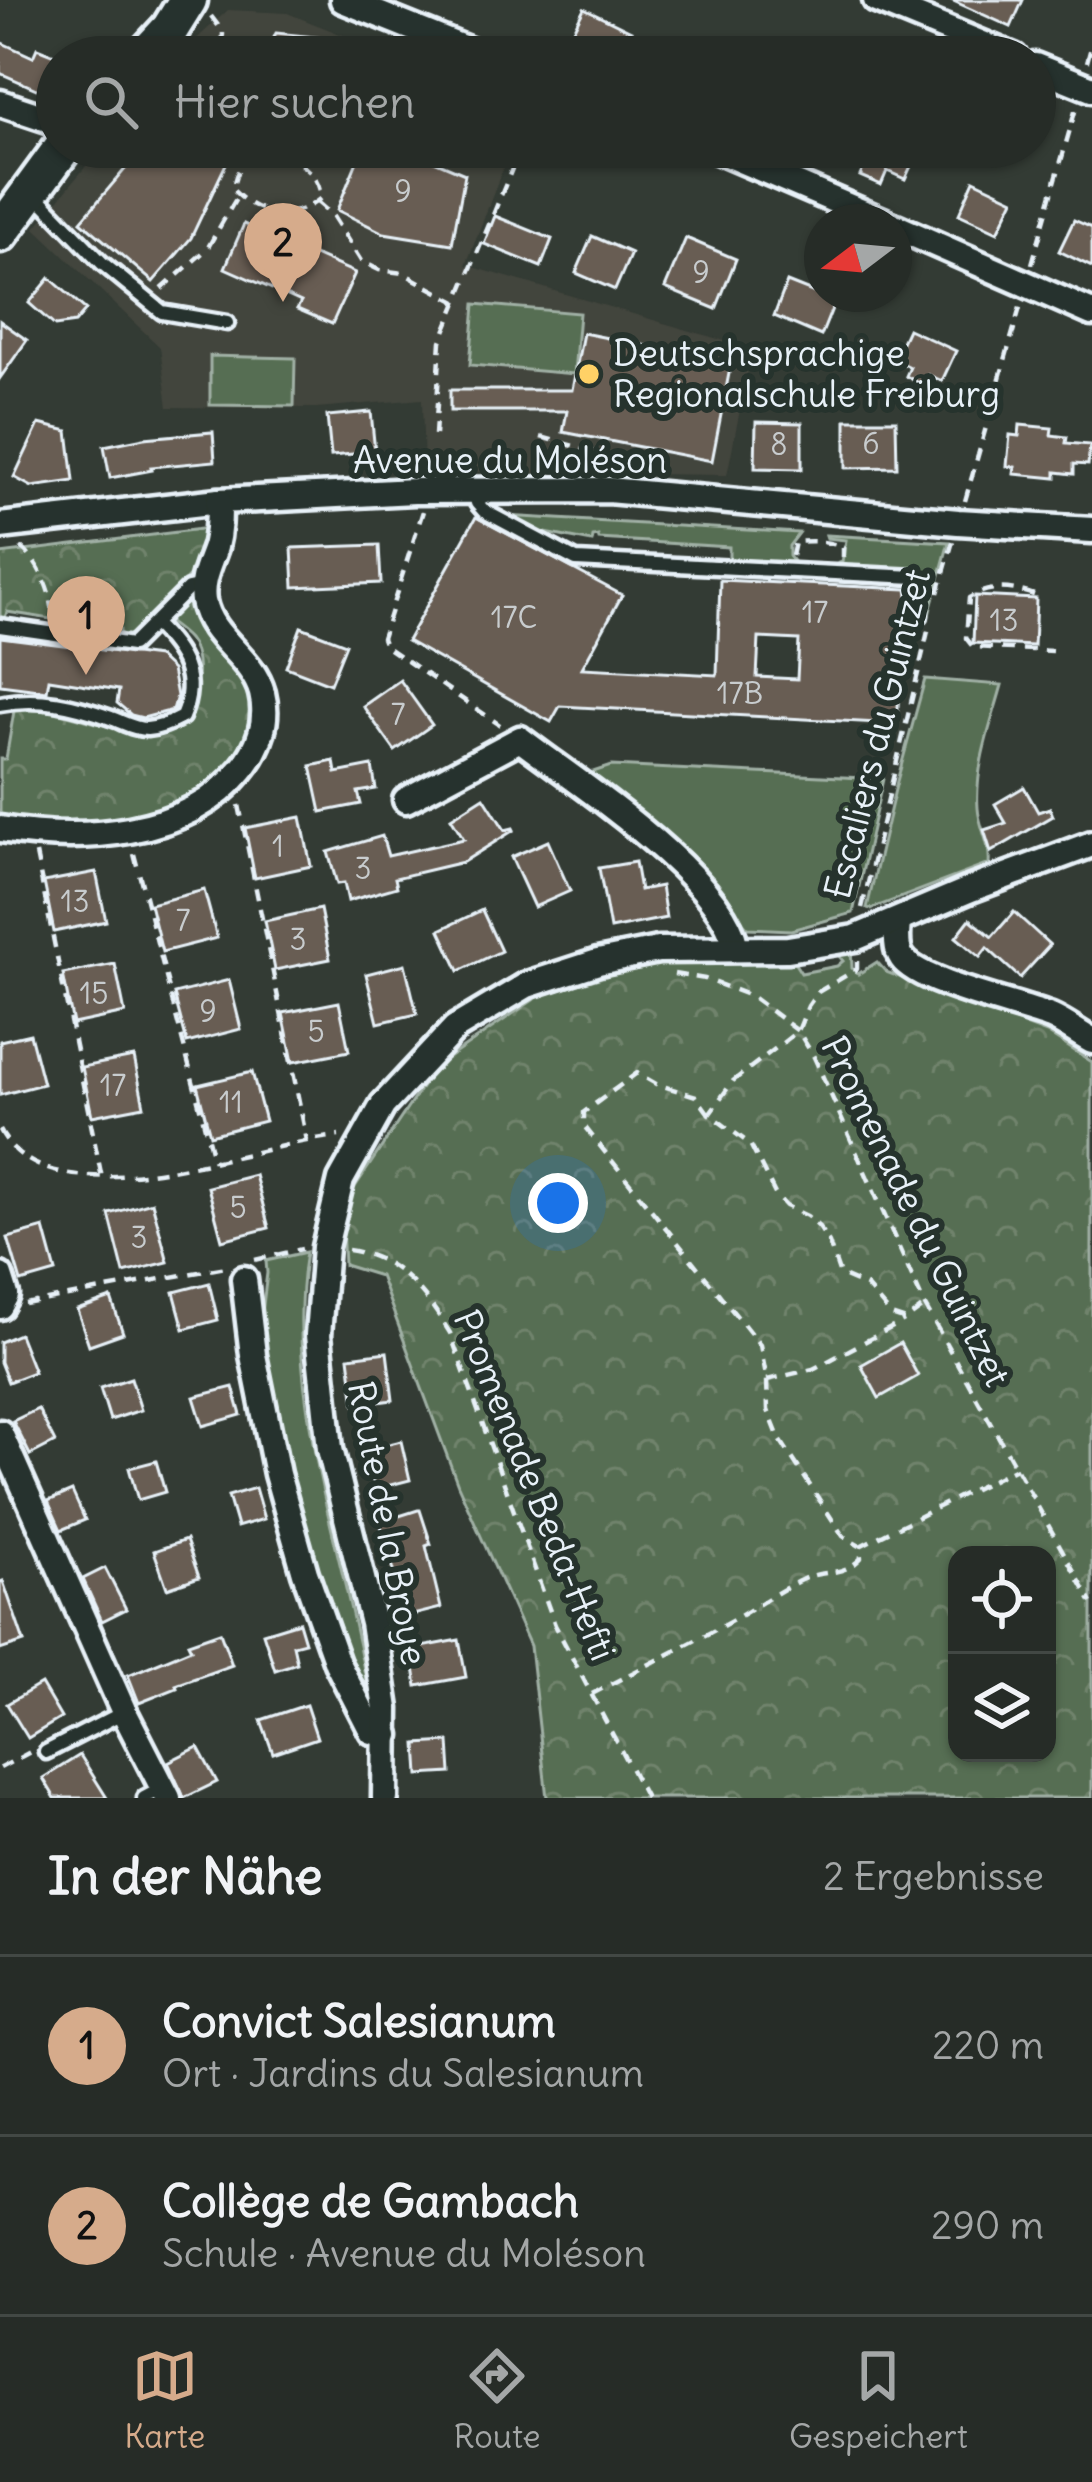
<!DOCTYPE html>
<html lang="de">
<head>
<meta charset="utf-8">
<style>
  :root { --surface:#262c27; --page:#2e342f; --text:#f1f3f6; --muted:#a4a7a7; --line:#424844; --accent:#d6ab8b }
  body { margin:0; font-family:Delius,sans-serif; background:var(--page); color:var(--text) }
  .controls { position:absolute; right:36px; bottom:36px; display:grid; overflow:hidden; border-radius:24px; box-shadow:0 3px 9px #0004 }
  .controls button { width:108px; height:108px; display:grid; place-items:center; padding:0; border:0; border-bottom:3px solid var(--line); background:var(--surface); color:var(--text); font:60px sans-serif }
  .compass { position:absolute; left:804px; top:204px; width:108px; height:108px; border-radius:50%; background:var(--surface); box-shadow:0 3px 9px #0004; rotate:254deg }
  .you { position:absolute; left:558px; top:1203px; width:42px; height:42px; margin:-30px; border:9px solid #fff; border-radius:50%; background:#1a73e8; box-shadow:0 0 0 18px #1a73e833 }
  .badge { display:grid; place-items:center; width:78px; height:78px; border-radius:50%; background:var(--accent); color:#111; font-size:39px; font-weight:700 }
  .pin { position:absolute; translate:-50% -99px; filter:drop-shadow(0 3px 6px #0008) }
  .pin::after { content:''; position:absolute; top:63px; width:42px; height:36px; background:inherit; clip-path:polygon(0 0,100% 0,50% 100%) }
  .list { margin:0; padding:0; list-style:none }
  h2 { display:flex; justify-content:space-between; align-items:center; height:156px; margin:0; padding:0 48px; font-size:51px }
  h2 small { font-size:39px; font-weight:400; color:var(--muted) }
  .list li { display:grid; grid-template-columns:78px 1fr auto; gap:36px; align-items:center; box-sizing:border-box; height:180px; padding:0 48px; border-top:3px solid var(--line) }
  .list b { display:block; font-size:45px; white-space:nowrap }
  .list p { margin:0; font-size:39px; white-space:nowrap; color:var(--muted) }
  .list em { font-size:39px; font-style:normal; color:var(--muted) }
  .icon { flex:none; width:66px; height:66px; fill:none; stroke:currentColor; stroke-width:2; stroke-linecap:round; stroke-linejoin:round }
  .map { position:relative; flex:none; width:1092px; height:1798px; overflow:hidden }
  .search { position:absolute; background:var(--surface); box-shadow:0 3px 9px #0004; left:36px; right:36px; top:36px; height:132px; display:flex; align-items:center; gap:30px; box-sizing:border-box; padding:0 42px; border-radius:66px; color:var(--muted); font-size:45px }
  .sheet { height:516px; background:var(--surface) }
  nav { display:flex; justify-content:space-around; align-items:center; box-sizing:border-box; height:168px; border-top:3px solid var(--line); background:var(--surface); font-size:33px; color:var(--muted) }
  nav a { display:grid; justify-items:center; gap:6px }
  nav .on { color:var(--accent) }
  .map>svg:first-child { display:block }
</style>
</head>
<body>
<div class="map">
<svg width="1092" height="1798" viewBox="0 0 1092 1798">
  <defs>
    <pattern id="forest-crowns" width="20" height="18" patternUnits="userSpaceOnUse" patternTransform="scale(3)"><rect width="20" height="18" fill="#576e52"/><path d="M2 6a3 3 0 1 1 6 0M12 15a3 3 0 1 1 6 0" fill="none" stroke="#6f836c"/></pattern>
  </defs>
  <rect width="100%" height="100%" fill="#333b34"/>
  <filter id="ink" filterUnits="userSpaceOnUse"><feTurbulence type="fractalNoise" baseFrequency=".00833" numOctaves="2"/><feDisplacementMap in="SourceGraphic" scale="24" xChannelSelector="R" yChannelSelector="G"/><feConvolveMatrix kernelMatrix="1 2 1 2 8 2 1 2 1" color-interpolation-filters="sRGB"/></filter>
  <g filter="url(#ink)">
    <g fill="#43453d">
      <polygon points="228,10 287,13 398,57 177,57"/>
      <polygon points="102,147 511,147 466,265 752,349 727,475 424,471 422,399 316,408 168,407 160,347 35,228"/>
    </g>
    <g fill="#576e52" stroke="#a0b0a5" stroke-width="3">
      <polygon points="475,304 579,313 574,374 470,365"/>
      <polygon points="210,356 295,358 294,406 210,405"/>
      <polygon points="505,516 799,533 789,546 789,556 795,564 729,561 729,547 599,539 598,536 593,537 592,542 530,530"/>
      <polygon points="826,535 949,542 927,622 927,573 830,567 842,562 846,540 827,538"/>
      <path d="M925,679L1002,685C991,725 975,766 978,808C979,827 991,844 989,864L871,909L867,908L897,781Z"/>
      <polygon points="611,766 883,779 853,913 791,930 748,928 701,874 594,788 590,773"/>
      <path d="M306,1252C282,1401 346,1555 370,1702L366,1704L312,1572L258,1345L267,1273L266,1261Z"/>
    </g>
    <g fill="url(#forest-crowns)" stroke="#a0b0a5" stroke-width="3" fill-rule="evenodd">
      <polygon points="209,528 199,561 192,573 136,633 120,638 120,630 7,612 4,620 0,619 0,554"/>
      <path d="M186,600H190C203,620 249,675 253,693C259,721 249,749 228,769C163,831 85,828 0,820V759H6L14,711C72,699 140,760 190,717C196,696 204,658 188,639C182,632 173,626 165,620Z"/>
      <path d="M851,945L852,968L858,974L877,962L886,972L1047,1033L1092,1062V1798H547L530,1646L458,1485L380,1276L344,1265L341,1208L435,1067L539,996L655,961L790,956L801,973L837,966L843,961L836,952ZM957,1555H1047V1753H957Z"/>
    </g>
    <g fill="#675d52" stroke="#e8f1f8" stroke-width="3" fill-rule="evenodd">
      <polygon points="951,0 1023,0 1011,27"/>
      <polygon points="584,8 631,31 618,57 584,57 564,48"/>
      <polygon points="276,33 346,40 343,57 265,57"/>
      <polygon points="0,42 33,57 37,48 57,56 57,98 0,73"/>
      <polygon points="144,147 234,147 191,238 153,282 81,221"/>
      <polygon points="363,147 401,147 465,174 452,244 384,233 337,210"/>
      <polygon points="853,147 920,147 905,179 887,171 881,185 860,176 864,167 848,160"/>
      <polygon points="974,180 1014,199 998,232 959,214"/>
      <polygon points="495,216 552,239 541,267 484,244"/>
      <polygon points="1074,220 1092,228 1092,267 1059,251"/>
      <polygon points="244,224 355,273 332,324 297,309 301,302 225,268"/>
      <polygon points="592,236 631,253 615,290 576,273"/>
      <polygon points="686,238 736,259 716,309 665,288"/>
      <polygon points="50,278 86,310 75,323 55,326 29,303"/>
      <polygon points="787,282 835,301 821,336 774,316"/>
      <polygon points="0,321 27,340 0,378"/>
      <polygon points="908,329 956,351 942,381 928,375 923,385 906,376 910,367 894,359"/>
      <polygon points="583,333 731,363 712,461 563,432 567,411 450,411 450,390 572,390"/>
      <polygon points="371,412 375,452 331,456 327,416"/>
      <polygon points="846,420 896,420 897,467 846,468"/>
      <polygon points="756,422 802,423 802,469 755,468"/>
      <polygon points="39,424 68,431 74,481 32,487 14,477"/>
      <polygon points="1020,425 1052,428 1051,435 1067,437 1066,443 1090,445 1088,465 1074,464 1074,474 1056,472 1056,478 1014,474 1015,467 1007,466 1010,435 1019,436"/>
      <polygon points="213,432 215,461 151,467 152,470 110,478 104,446 144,438"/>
      <path d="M476,517L622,595L582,668L717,675L720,580L907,589L912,622L910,657H901L897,724L560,706L551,722L407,641ZM759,638L799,640L797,679L757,677Z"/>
      <polygon points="379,545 381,583 294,587 292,548"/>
      <polygon points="975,596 1036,599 1034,646 973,643"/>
      <polygon points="301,627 346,644 330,684 286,667"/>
      <polygon points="0,637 158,657 172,670 177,696 173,710 143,718 131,715 117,703 119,690 49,679 47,691 0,685"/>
      <polygon points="400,680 432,725 395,751 363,706"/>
      <polygon points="334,761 336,773 372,766 376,789 358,792 361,804 321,812 311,766"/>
      <polygon points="1024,787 1038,812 1050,808 1053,816 991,852 984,830 1006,823 995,804"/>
      <polygon points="484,797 505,830 513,828 514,830 463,862 395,878 397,887 348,901 344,883 337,884 328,852 382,836 388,856 464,839 451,818"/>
      <polygon points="301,817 311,866 255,878 245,828"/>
      <polygon points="548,841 570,891 534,907 511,857"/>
      <polygon points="635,862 640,890 661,886 666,918 610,929 599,868"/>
      <polygon points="96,872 106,921 54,932 44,882"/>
      <polygon points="204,890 217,938 162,952 150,904"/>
      <polygon points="320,909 330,959 275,970 265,921"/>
      <polygon points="482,910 501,951 459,971 440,930"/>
      <polygon points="1014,912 1050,945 1020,978 987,948 980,957 956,937 970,919 992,937"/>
      <polygon points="115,964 125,1013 73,1024 63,974"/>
      <polygon points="405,964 417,1014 378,1023 366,974"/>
      <polygon points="229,980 241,1029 187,1043 174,994"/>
      <polygon points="339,1002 349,1051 293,1062 283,1013"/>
      <polygon points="30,1034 43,1084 0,1095 0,1041"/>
      <polygon points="134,1057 144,1106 92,1116 82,1067"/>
      <polygon points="252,1072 265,1121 210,1135 197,1085"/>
      <polygon points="255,1175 269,1228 222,1240 208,1187"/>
      <polygon points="152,1202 168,1262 124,1273 109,1214"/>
      <polygon points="44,1228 56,1272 21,1282 8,1238"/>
      <polygon points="209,1283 218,1320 184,1329 174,1292"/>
      <polygon points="111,1298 123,1333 89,1345 77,1310"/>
      <polygon points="19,1334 34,1372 8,1382 0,1362 0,1342"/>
      <polygon points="900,1343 918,1376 879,1398 861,1365"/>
      <polygon points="387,1352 393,1400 355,1405 349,1357"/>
      <polygon points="131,1378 141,1410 110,1420 100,1388"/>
      <polygon points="233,1387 241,1415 203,1426 194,1397"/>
      <polygon points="38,1409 55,1442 30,1455 13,1421"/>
      <polygon points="401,1441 410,1480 375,1489 365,1450"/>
      <polygon points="156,1461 165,1492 138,1500 129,1468"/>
      <polygon points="255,1488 264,1519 237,1527 228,1496"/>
      <polygon points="72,1491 85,1520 61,1530 48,1501"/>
      <polygon points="418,1510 420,1510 431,1544 426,1546 441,1608 401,1618 393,1582 397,1581 380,1522"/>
      <polygon points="186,1540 199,1577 167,1588 154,1551"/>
      <polygon points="105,1568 126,1609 102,1621 83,1579"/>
      <polygon points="3,1581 24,1642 0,1650 0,1582"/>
      <polygon points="299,1622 305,1642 293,1645 297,1663 275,1670 263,1633"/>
      <polygon points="220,1632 232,1665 176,1685 177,1688 139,1703 128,1675 191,1649 188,1643"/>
      <polygon points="459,1640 466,1677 417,1686 411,1649"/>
      <polygon points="41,1684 61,1718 28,1738 7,1704"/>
      <polygon points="306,1705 317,1738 273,1753 261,1720"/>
      <polygon points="449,1742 451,1773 419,1775 417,1744"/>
      <polygon points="198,1747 217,1782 184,1798 168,1762"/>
      <polygon points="80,1755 107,1798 55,1798 43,1778"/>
    </g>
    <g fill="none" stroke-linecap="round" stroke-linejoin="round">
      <defs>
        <g id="service">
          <polyline points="35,194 102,263 162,312 227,323"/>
          <polyline points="474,492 477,503 484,511 576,560 915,577 919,591 920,616"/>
          <polyline points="0,626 132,645 188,589 202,586"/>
          <path d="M0,704C38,696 75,705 111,718C123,722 133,729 147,729C159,728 171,723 182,717C199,678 182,651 154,624"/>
          <polyline points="46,1752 124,1712"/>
          <polyline points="144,1798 163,1788"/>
        </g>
        <g id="minor">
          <polyline points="343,0 485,57"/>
          <polyline points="876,0 1014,57"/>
          <polyline points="1035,66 1092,89"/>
          <polyline points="0,103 57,122"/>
          <polyline points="710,147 885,222"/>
          <polyline points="894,226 1092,313"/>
          <polyline points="0,526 219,501 414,491 608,490 958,522 1092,530"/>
          <path d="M406,800L520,739C580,785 720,874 736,947"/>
          <path d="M0,829C80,842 186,838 241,770C259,749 269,721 262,693C252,656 210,639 203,601C200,581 209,565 215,547C219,532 219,517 219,501"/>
          <path d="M898,922C897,933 895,948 902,958C919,983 1020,1005 1051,1017C1065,1023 1079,1034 1092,1041"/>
          <polyline points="0,1276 6,1295 0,1306"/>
          <polyline points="244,1279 253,1355 277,1474 305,1573 337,1663 372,1731 387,1735"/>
          <polyline points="0,1433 124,1712 168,1798"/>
          <polyline points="385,1798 386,1709 373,1623 330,1449 318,1335 325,1247 341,1180 383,1105 455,1028 527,985 598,962 658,950 788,949 855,938 971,889 1092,844"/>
        </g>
        <g id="secondary">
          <polyline points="144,57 170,29 188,0"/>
          <polyline points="0,233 63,147"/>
        </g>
      </defs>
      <use href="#service" stroke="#e8f1f8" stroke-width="21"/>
      <use href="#minor" stroke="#e8f1f8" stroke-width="33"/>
      <use href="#secondary" stroke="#e8f1f8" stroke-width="45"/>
      <g stroke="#e8f1f8" stroke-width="4.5" stroke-dasharray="12 9" stroke-linecap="butt">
        <polyline points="211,16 223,32 222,57"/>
        <polyline points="1087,62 1092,44"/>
        <polyline points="241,147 254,156"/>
        <path d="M261,151C288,155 319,167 321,198C293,222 258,216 233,190C235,169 243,162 261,151Z"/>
        <polyline points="317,202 332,215 361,261 379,270 403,273 457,302"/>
        <polyline points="1032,264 1076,108"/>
        <polyline points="162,289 207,249 237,197"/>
        <polyline points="435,435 441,341 521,147"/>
        <polyline points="541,437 599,453 598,465"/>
        <polyline points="965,501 1021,304"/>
        <polyline points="423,511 382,638 385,646 500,725"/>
        <path d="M21,547C40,564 52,592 53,617"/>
        <path d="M792,556L795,542C811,541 829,540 843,548V557"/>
        <polyline points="938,593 953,541"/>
        <path d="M1034,595C1011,587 990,585 969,598L966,638L973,647L1052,651"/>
        <polyline points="239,805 307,1141"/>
        <polyline points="36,854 102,1178"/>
        <polyline points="134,854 214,1162"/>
        <polyline points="862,908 929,627"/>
        <polyline points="857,961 857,969 818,992 808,1006 798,1031 733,1081 709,1114 750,1144 775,1194 786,1206 807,1216 819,1227 829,1243 840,1275 866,1286 891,1315 906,1320 925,1306"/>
        <polyline points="674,974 705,979 751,996 798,1031 814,1057 925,1306 1092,1603"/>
        <polyline points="709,1114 696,1096 656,1084 637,1073 584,1112 584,1126 760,1345 767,1380 768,1410 779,1438 843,1536 860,1546"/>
        <path d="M0,1130C51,1227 256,1143 339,1136"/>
        <path d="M348,1250C398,1257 425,1293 450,1333L555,1625L646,1798"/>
        <polyline points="255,1260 302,1249"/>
        <polyline points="25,1304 226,1267"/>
        <polyline points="767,1380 813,1369 904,1321"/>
        <path d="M592,1694C639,1669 688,1645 735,1619C757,1606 778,1591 801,1580C825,1568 842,1578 861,1558L860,1546L1016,1468"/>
        <polyline points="0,1768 32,1751"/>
      </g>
      <use href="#service" stroke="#26332d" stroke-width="12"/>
      <use href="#minor" stroke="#26332d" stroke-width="24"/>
      <use href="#secondary" stroke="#26332d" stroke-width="36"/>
    </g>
  </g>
  <circle fill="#ffd166" stroke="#26332d" stroke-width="4.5" cx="589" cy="374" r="12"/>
  <g text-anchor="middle" stroke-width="12" stroke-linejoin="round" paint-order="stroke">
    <g font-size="30" fill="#c8ccce">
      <text x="403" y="202">9</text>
      <text x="701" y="283">9</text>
      <text x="871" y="454">6</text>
      <text x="779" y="455">8</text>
      <text x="815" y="623">17</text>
      <text x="514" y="628">17C</text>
      <text x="1004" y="631">13</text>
      <text x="740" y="704">17B</text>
      <text x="398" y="725">7</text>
      <text x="278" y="857">1</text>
      <text x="363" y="879">3</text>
      <text x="75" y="912">13</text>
      <text x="183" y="931">7</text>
      <text x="298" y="950">3</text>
      <text x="94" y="1004">15</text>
      <text x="208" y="1022">9</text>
      <text x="316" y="1042">5</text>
      <text x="113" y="1096">17</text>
      <text x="231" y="1113">11</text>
      <text x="238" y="1218">5</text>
      <text x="139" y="1248">3</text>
    </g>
    <g font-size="36" fill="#e8f1f8" stroke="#26332d" text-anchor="start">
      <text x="613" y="366">Deutschsprachige<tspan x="613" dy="41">Regionalschule Freiburg</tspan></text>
    </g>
    <g font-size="36" fill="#e8f1f8" stroke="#26332d">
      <text x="510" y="473">Avenue du Moléson</text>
      <text transform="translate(877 734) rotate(-76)" y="13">Escaliers du Guintzet</text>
      <text transform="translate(916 1211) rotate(64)" y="13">Promenade du Guintzet</text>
      <text transform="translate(535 1485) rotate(68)" y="13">Promenade Beda-Hefti</text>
      <text transform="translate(388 1523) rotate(79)" y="13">Route de la Broye</text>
    </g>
  </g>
</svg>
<div class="controls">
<button><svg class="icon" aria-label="locate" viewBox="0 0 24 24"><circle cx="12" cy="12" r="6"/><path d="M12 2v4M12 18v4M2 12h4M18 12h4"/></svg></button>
<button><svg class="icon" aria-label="layers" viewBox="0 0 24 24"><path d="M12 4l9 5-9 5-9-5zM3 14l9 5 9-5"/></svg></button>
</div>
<svg class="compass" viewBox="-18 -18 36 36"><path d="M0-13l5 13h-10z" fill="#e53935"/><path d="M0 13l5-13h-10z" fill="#a4a7a7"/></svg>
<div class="you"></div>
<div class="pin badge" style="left:86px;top:675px">1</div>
<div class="pin badge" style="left:283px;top:302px">2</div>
<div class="search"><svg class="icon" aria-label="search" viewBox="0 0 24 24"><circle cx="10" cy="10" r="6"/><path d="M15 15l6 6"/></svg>Hier suchen</div>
</div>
<section class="sheet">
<h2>In der Nähe<small>2 Ergebnisse</small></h2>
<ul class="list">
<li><span class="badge">1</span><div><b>Convict Salesianum</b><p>Ort · Jardins du Salesianum</p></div><em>220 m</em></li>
<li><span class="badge">2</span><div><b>Collège de Gambach</b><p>Schule · Avenue du Moléson</p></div><em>290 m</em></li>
</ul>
</section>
<nav>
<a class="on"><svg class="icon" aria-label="map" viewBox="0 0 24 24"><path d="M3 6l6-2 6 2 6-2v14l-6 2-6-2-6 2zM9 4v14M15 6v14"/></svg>Karte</a>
<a><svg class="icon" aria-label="directions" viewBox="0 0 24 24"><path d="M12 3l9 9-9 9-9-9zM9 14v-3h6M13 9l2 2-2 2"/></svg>Route</a>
<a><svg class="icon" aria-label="saved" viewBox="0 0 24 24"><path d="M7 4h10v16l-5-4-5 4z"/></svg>Gespeichert</a>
</nav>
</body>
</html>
